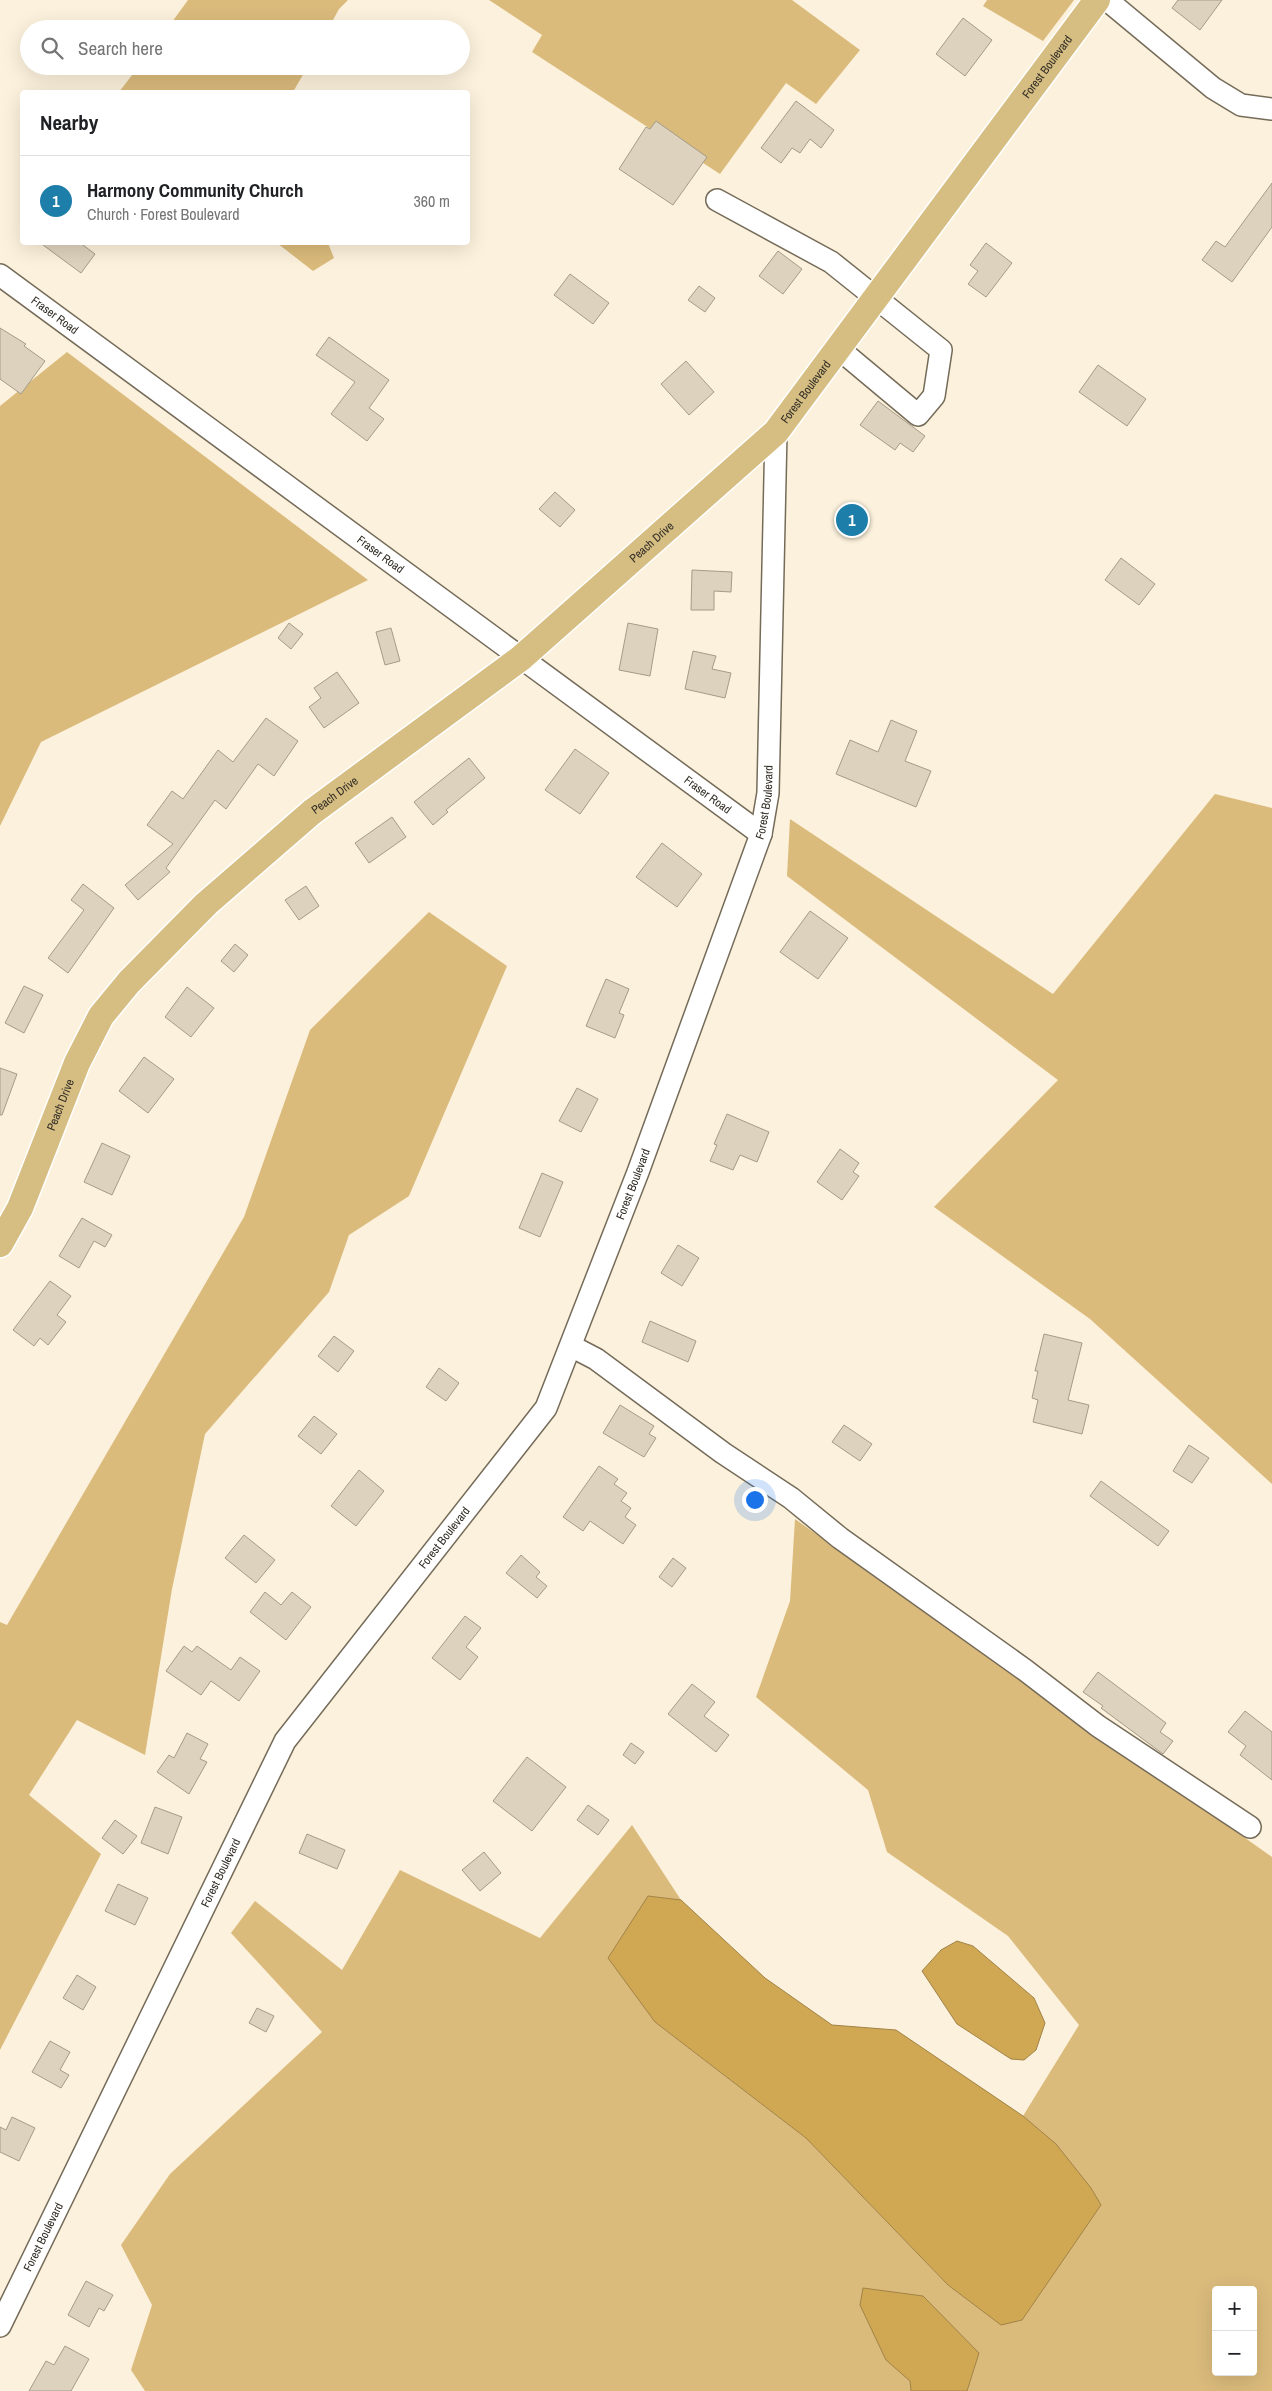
<!DOCTYPE html>
<html lang="en">
<head>
<meta charset="utf-8">
<style>
  :root { --surface:#fff; --page:#f6f6f6; --text:#202124; --muted:#757577; --line:#e0e0e0; --accent:#1d7eaa }
  body { margin:0; font-family:"Archivo Narrow",sans-serif; background:var(--page); color:var(--text) }
  .controls { position:absolute; right:15px; bottom:15px; display:grid; overflow:hidden; border-radius:5px; box-shadow:0 5px 20px #0002 }
  .controls button { width:45px; height:45px; display:grid; place-items:center; padding:0; border:0; border-bottom:1px solid var(--line); background:var(--surface); color:var(--text); font:25px sans-serif }
  .you { position:absolute; left:754px; top:1499px; width:18px; height:18px; margin:-12px; border:4px solid #fff; border-radius:50%; background:#1a73e8; box-shadow:0 0 0 8px #1a73e833 }
  .badge { display:grid; place-items:center; width:32px; height:32px; border-radius:50%; background:var(--accent); color:#fff; font-size:16px; font-weight:700 }
  .pin { position:absolute; translate:-50% -50%; border:2px solid #fff; box-shadow:0 1px 5px #0006 }
  .list { margin:0; padding:0; list-style:none }
  h2 { display:flex; justify-content:space-between; align-items:center; height:65px; margin:0; padding:0 20px; font-size:21px }
  h2 small { font-size:16px; font-weight:400; color:var(--muted) }
  .list li { display:grid; grid-template-columns:32px 1fr auto; gap:15px; align-items:center; box-sizing:border-box; height:90px; padding:0 20px; border-top:1px solid var(--line) }
  .list b { display:block; font-size:19px; white-space:nowrap }
  .list p { margin:0; font-size:16px; white-space:nowrap; color:var(--muted) }
  .list em { font-size:16px; font-style:normal; color:var(--muted) }
  .icon { flex:none; width:28px; height:28px; fill:none; stroke:currentColor; stroke-width:2; stroke-linecap:round; stroke-linejoin:round }
  .map { position:relative; flex:none; width:1272px; height:2391px; overflow:hidden }
  .search { position:absolute; background:var(--surface); box-shadow:0 5px 20px #0002; left:20px; top:20px; width:450px; height:55px; display:flex; align-items:center; gap:12px; box-sizing:border-box; padding:0 18px; border-radius:28px; color:var(--muted); font-size:19px }
  .panel { position:absolute; background:var(--surface); box-shadow:0 5px 20px #0002; left:20px; top:90px; width:450px; height:155px; border-radius:5px }
  .map>svg:first-child { display:block }
</style>
</head>
<body>
<div class="map">
<svg width="1272" height="2391" viewBox="0 0 1272 2391">
  <rect width="100%" height="100%" fill="#fcf1dc"/>
  <g fill="#dbbb7c" fill-rule="evenodd">
    <polygon points="188,0 348,0 339,9 328,29 167,29"/>
    <polygon points="489,0 792,0 860,50 816,104 786,83 720,174 532,52 542,35"/>
    <polygon points="987,0 1074,0 1043,41 983,6"/>
    <polygon points="139,66 308,66 293,92 119,92"/>
    <polygon points="277,243 328,243 334,258 313,271"/>
    <polygon points="67,352 368,580 41,742 0,826 0,406"/>
    <polygon points="1215,794 1272,808 1272,1484 1090,1319 934,1207 1058,1080 787,876 790,819 1053,994"/>
    <polygon points="429,912 507,966 409,1196 349,1235 329,1292 205,1434 172,1589 145,1755 77,1720 29,1795 101,1854 0,2050 0,1622 7,1625 244,1217 310,1030"/>
    <path d="M795,1519L1272,1857V2391H145L131,2370L152,2305L121,2245L170,2174L322,2032L231,1933L255,1901L342,1970L400,1870L540,1938L632,1825L681,1900L648,1896L655,2022L806,2138L948,2285L1001,2324L1101,2205C1079,2170 1054,2143 1023,2116L1079,2025L1008,1936L887,1852L868,1790L756,1697L790,1601ZM1216,2290H1253V2372H1216Z"/>
  </g>
  <g fill="#d0a854" stroke="#a18346">
    <polygon points="648,1896 681,1900 765,1978 832,2025 896,2030 1023,2116 1056,2144 1091,2188 1101,2205 1022,2320 1001,2325 948,2285 806,2138 655,2022 608,1958"/>
    <polygon points="957,1941 973,1946 1034,1998 1045,2023 1036,2050 1024,2060 1011,2059 957,2024 922,1971 941,1950"/>
    <polygon points="863,2288 923,2296 979,2353 967,2391 911,2391 910,2381 886,2360 860,2305"/>
  </g>
  <g fill="#ddd2bd" stroke="#a59b87">
    <polygon points="1178,0 1222,0 1200,30 1172,8"/>
    <polygon points="963,18 992,40 965,76 936,54"/>
    <polygon points="796,101 834,130 821,148 810,139 800,153 792,148 781,163 761,148"/>
    <polygon points="656,121 707,157 673,205 619,169 646,127 650,129"/>
    <polygon points="1272,183 1272,227 1232,282 1202,260 1216,241 1225,247"/>
    <polygon points="39,242 79,242 95,254 81,273"/>
    <polygon points="986,243 1012,263 986,297 968,284 978,271 970,265"/>
    <polygon points="778,251 802,269 783,294 759,276"/>
    <polygon points="570,274 609,303 593,324 554,295"/>
    <polygon points="699,286 715,298 705,312 688,300"/>
    <polygon points="0,328 26,344 24,346 45,361 21,394 0,379"/>
    <polygon points="329,337 389,380 369,408 384,419 367,441 331,414 355,382 316,355"/>
    <polygon points="686,361 714,392 689,415 661,384"/>
    <polygon points="1098,365 1146,399 1127,426 1079,392"/>
    <polygon points="878,401 925,436 913,452 900,443 895,450 860,425"/>
    <polygon points="555,492 575,510 560,527 539,509"/>
    <polygon points="1121,558 1155,584 1139,605 1105,580"/>
    <polygon points="692,570 732,572 731,592 714,591 714,610 691,610"/>
    <polygon points="289,623 303,634 291,649 278,638"/>
    <polygon points="628,623 658,629 650,676 619,670"/>
    <polygon points="391,628 400,661 385,665 376,632"/>
    <polygon points="693,651 716,656 712,669 731,673 725,698 685,689"/>
    <polygon points="337,672 359,703 324,728 309,707 321,698 314,688"/>
    <polygon points="266,718 298,741 285,760 274,776 258,764 226,809 215,800 166,868 170,872 138,900 125,885 173,844 147,825 172,791 183,799 218,750 233,762"/>
    <polygon points="891,720 917,731 905,761 931,771 916,807 836,774 850,740 878,752"/>
    <polygon points="575,749 609,773 580,814 545,790"/>
    <polygon points="469,758 485,778 446,810 448,812 433,825 414,802"/>
    <polygon points="392,817 406,837 369,863 355,843"/>
    <polygon points="662,843 702,874 677,907 636,877"/>
    <polygon points="83,884 114,908 68,973 48,958 84,910 71,900"/>
    <polygon points="306,886 319,906 299,920 285,900"/>
    <polygon points="810,911 848,938 818,979 780,952"/>
    <polygon points="235,944 248,955 234,972 221,961"/>
    <polygon points="606,979 629,989 619,1013 624,1015 615,1038 586,1026"/>
    <polygon points="24,986 43,995 24,1033 5,1023"/>
    <polygon points="187,987 214,1008 191,1037 165,1017"/>
    <polygon points="144,1057 174,1079 148,1113 119,1091"/>
    <polygon points="0,1068 17,1074 2,1115 0,1115"/>
    <polygon points="577,1088 598,1099 581,1132 559,1121"/>
    <polygon points="727,1114 769,1132 757,1162 740,1155 733,1170 710,1161 717,1145 714,1144"/>
    <polygon points="102,1143 130,1156 112,1195 84,1182"/>
    <polygon points="840,1149 859,1163 853,1172 859,1176 842,1200 817,1182"/>
    <polygon points="542,1173 563,1182 540,1237 519,1228"/>
    <polygon points="82,1218 112,1235 105,1247 94,1241 79,1268 59,1256"/>
    <polygon points="678,1245 699,1258 682,1286 661,1273"/>
    <polygon points="50,1281 71,1296 57,1315 66,1322 48,1345 40,1338 34,1346 13,1330"/>
    <polygon points="650,1321 696,1341 688,1362 642,1342"/>
    <polygon points="1044,1334 1082,1343 1068,1400 1089,1405 1082,1434 1033,1422 1038,1400 1032,1398 1038,1371 1035,1371"/>
    <polygon points="334,1336 354,1351 338,1372 318,1356"/>
    <polygon points="439,1368 459,1383 446,1401 426,1387"/>
    <polygon points="620,1405 654,1426 649,1434 656,1438 644,1457 603,1433"/>
    <polygon points="314,1416 337,1434 321,1454 298,1436"/>
    <polygon points="844,1425 872,1444 860,1461 832,1442"/>
    <polygon points="1189,1445 1209,1458 1192,1483 1173,1471"/>
    <polygon points="599,1466 618,1479 614,1484 627,1493 621,1501 631,1508 625,1517 636,1525 623,1544 590,1521 583,1531 563,1517"/>
    <polygon points="359,1470 384,1491 356,1526 331,1506"/>
    <polygon points="1101,1481 1169,1531 1158,1546 1090,1496"/>
    <polygon points="244,1535 275,1560 256,1583 225,1558"/>
    <polygon points="521,1555 540,1572 536,1577 547,1586 537,1598 506,1573"/>
    <polygon points="673,1558 686,1568 672,1587 659,1577"/>
    <polygon points="265,1592 281,1605 292,1592 311,1607 286,1640 250,1612"/>
    <polygon points="465,1616 481,1628 466,1647 478,1657 460,1680 432,1658"/>
    <polygon points="184,1646 192,1652 197,1646 231,1670 240,1657 260,1671 239,1701 211,1681 201,1695 166,1671"/>
    <polygon points="1098,1672 1166,1723 1160,1732 1173,1741 1163,1754 1101,1708 1103,1706 1083,1692"/>
    <polygon points="692,1684 715,1702 704,1716 729,1735 716,1752 668,1714"/>
    <polygon points="1245,1711 1272,1732 1272,1780 1240,1755 1246,1746 1228,1732"/>
    <polygon points="187,1733 208,1744 200,1759 207,1762 189,1794 157,1772 169,1755 174,1758"/>
    <polygon points="631,1743 644,1752 635,1764 623,1755"/>
    <polygon points="527,1757 566,1787 532,1831 493,1801"/>
    <polygon points="588,1805 609,1820 598,1835 577,1820"/>
    <polygon points="155,1807 182,1817 168,1854 141,1843"/>
    <polygon points="115,1820 137,1836 123,1854 102,1838"/>
    <polygon points="307,1834 345,1850 337,1869 299,1853"/>
    <polygon points="484,1852 501,1873 480,1891 462,1870"/>
    <polygon points="118,1884 148,1898 135,1925 105,1911"/>
    <polygon points="77,1975 96,1987 83,2010 63,1998"/>
    <polygon points="257,2008 274,2016 266,2032 249,2023"/>
    <polygon points="50,2041 70,2052 60,2070 69,2075 61,2088 32,2072"/>
    <polygon points="12,2117 35,2128 19,2161 0,2152 0,2127 6,2130"/>
    <polygon points="86,2281 113,2295 104,2311 99,2308 89,2327 68,2315"/>
    <polygon points="65,2346 89,2359 71,2391 29,2391 46,2361 54,2365"/>
  </g>
  <g fill="none" stroke-linecap="round" stroke-linejoin="round">
    <defs>
      <g id="minor">
        <polyline points="1107,0 1213,88 1241,105 1272,109"/>
        <polyline points="717,200 831,262 941,350 934,396 918,415 839,349"/>
        <path id="s1" d="M0,275L761,834"/>
        <polyline points="571,1346 596,1359 723,1453 791,1498 840,1538 1025,1670 1098,1726 1250,1827"/>
        <path id="s2" d="M0,2326L285,1741L546,1408L638,1172L761,834L768,793L776,432"/>
      </g>
      <g id="major">
        <path id="s3" d="M0,1244L20,1208L77,1063L101,1016L129,982L206,904L312,812L521,658L776,432L1097,0"/>
      </g>
    </defs>
    <use href="#minor" stroke="#756b59" stroke-width="24"/>
    <use href="#major" stroke="#fff" stroke-width="29"/>
    <use href="#minor" stroke="#fff" stroke-width="21"/>
    <use href="#major" stroke="#d6bd82" stroke-width="26"/>
  </g>
  <g text-anchor="middle" stroke-width="4.5" stroke-linejoin="round" paint-order="stroke">
    <g font-size="12" fill="#322e26" stroke="#fff">
      <text dy="4" stroke="none"><textPath href="#s3" startOffset="1599">Forest Boulevard</textPath></text>
      <text dy="4" stroke="none"><textPath href="#s1" startOffset="68">Fraser Road</textPath></text>
      <text dy="4" stroke="none"><textPath href="#s3" startOffset="1194">Forest Boulevard</textPath></text>
      <text dy="4" stroke="none"><textPath href="#s3" startOffset="978">Peach Drive</textPath></text>
      <text dy="4" stroke="none"><textPath href="#s1" startOffset="472">Fraser Road</textPath></text>
      <text dy="4" stroke="none"><textPath href="#s1" startOffset="878">Fraser Road</textPath></text>
      <text dy="4" stroke="none"><textPath href="#s3" startOffset="572">Peach Drive</textPath></text>
      <text dy="4" stroke="none"><textPath href="#s2" startOffset="1719">Forest Boulevard</textPath></text>
      <text dy="4" stroke="none"><textPath href="#s3" startOffset="152">Peach Drive</textPath></text>
      <text dy="4" stroke="none"><textPath href="#s2" startOffset="1314">Forest Boulevard</textPath></text>
      <text dy="4" stroke="none"><textPath href="#s2" startOffset="909">Forest Boulevard</textPath></text>
      <text dy="4" stroke="none"><textPath href="#s2" startOffset="504">Forest Boulevard</textPath></text>
      <text dy="4" stroke="none"><textPath href="#s2" startOffset="99">Forest Boulevard</textPath></text>
    </g>
  </g>
</svg>
<div class="controls">
<button>+</button>
<button>−</button>
</div>
<div class="you"></div>
<div class="pin badge" style="left:852px;top:520px">1</div>
<div class="search"><svg class="icon" aria-label="search" viewBox="0 0 24 24"><circle cx="10" cy="10" r="6"/><path d="M15 15l6 6"/></svg>Search here</div>
<section class="panel">
<h2>Nearby<small></small></h2>
<ul class="list">
<li><span class="badge">1</span><div><b>Harmony Community Church</b><p>Church · Forest Boulevard</p></div><em>360 m</em></li>
</ul>
</section>
</div>
</body>
</html>
